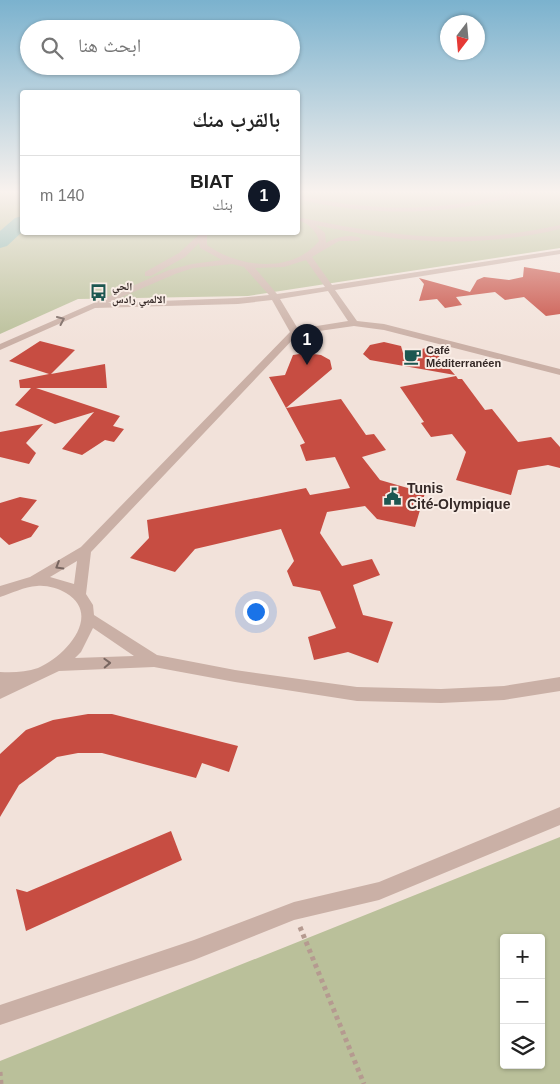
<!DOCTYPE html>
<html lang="ar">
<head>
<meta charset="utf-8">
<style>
  :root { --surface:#fff; --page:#f6f6f6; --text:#222; --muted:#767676; --line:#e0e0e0; --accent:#111827 }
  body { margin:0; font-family:Arial,"Noto Naskh Arabic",sans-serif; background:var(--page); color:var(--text); direction:rtl }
  .controls { position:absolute; right:15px; bottom:15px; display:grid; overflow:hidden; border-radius:5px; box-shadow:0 1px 4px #0004 }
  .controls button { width:45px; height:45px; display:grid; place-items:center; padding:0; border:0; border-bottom:1px solid var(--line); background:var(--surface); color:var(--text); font:25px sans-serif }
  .compass { position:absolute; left:440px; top:15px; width:45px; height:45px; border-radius:50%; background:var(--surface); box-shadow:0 1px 4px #0004; rotate:196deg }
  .you { position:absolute; left:255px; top:611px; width:18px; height:18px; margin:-12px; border:4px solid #fff; border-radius:50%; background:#1a73e8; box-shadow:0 0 0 8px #1a73e833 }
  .badge { display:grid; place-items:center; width:32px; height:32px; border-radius:50%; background:var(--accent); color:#fff; font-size:16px; font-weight:700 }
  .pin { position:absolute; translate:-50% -41px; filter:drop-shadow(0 1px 2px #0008) }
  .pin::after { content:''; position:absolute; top:26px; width:18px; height:15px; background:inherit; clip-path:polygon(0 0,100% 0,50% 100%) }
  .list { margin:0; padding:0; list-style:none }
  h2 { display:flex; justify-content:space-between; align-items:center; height:65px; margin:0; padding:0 20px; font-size:21px }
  h2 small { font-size:16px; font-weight:400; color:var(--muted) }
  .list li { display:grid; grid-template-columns:32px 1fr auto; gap:15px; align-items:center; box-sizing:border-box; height:80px; padding:0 20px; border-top:1px solid var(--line) }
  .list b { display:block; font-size:19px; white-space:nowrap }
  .list p { margin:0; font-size:16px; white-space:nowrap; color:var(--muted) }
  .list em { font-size:16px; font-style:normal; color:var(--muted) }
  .icon { flex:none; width:28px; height:28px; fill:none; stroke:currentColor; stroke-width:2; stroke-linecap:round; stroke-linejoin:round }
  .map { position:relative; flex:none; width:560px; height:1084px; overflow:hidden; direction:ltr }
  .search { position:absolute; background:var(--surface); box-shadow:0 1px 4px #0004; left:20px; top:20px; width:280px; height:55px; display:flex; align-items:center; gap:12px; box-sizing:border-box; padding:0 18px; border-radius:28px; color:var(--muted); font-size:19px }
  .panel { position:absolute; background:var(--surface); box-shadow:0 1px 4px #0004; left:20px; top:90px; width:280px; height:145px; border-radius:5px; direction:rtl }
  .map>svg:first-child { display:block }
</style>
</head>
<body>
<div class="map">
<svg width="560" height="1084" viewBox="0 0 560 1084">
  <rect width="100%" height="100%" fill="#f2e2da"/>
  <g fill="#bac09a" fill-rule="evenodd">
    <polygon points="0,191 22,191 22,232 298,232 298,191 560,191 560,248 248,296 78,299 0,334"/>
    <path d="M560,837V1084H0V1061ZM504,938H541V1065H504Z"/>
  </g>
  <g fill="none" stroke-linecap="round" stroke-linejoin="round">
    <polygon fill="#78afa8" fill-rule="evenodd" points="22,216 22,232 7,246 0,248 0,231 15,218"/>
  </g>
  <g fill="#c74d42">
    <polygon points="524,267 560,273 560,314 546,316 524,297 505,300 495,292 456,297 462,305 445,308 437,299 419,301 424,284 419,278 470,292 477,280 484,277 509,280 523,277"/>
    <polygon points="40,341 75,350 51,374 105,364 107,388 36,388 120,416 113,426 124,429 114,442 105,440 82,455 62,449 94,412 55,424 15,405 31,388 20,388 19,380 49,374 9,361"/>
    <polygon points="384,342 401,346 403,353 431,347 455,375 370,360 363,354 370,345"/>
    <polygon points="306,353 321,355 330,360 332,369 286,408 269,377 285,375 293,355"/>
    <polygon points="456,376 458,379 462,379 485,410 492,409 518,442 551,437 560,447 560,468 548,465 518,470 511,495 456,480 466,452 452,434 431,437 421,423 424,422 400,387"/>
    <polygon points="341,399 366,435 374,434 386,450 362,457 380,480 425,493 415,527 377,519 365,506 327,512 320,533 342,566 372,559 380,575 353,585 363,615 393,622 378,663 348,652 314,660 308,637 336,628 320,591 293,586 287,571 294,561 281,529 195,549 175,572 130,558 149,538 147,520 306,488 310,495 350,488 335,457 306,461 300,445 305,443 286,408"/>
    <polygon points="43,424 26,443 36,453 29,464 0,457 0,432"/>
    <polygon points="20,497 37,500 21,520 39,526 31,537 9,545 0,537 0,503"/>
    <polygon points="88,714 112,714 238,746 229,772 202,763 196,778 102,753 78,753 57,757 19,785 0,817 0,754 26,730 53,720"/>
    <polygon points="171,831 182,860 26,931 16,889 27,892"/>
  </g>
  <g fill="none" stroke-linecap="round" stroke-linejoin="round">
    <g stroke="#b59a90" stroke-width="5" stroke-dasharray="4 4" stroke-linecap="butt">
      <polyline points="300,927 364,1084"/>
      <polyline points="0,1072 1,1084"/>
    </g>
    <g fill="#cab0a6" fill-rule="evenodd">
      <path d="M517,191H526C516,198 499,200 486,203C424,216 360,214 298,199V195C370,212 446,213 517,191Z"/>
      <path d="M302,218C392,237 469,246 560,225V229C476,249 399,243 315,225L325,233L326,243C336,237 352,233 362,239L358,241H339L312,257L332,285L560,250V254L335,290L357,321L384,324L560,369V375L384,330L354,326L298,334L91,552L86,594L93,605L94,615L157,655L235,670L357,687L441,689L504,686L560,677V691L504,700L441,703L357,701L235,682L154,667L59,671L0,699V672C13,673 26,672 38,668C65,657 103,615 66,593C58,588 46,585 37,586C24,587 12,593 0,597V586L30,577L81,547L290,332L272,300L238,304L95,308L0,350V344L169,270L192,264L222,260L200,248L199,243L185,257L151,276H145V272L179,253L202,232H209L207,236V245C239,268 292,274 319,241C317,232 308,223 300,221V219ZM306,260L325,287L277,294L255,268L284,267ZM232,264L244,267L269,295L238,298L108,303L175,274L193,268ZM328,291L348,321L298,329L280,299ZM77,561L74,584L50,577ZM93,628L134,656L75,658L81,652Z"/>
      <polygon points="560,807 560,825 379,900 294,920 194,960 0,1025 0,1005 194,940 294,902 379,882"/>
    </g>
  </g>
  <defs><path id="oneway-chevron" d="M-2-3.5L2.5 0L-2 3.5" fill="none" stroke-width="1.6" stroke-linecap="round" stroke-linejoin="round" transform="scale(1.25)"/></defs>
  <g stroke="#786660">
    <use href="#oneway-chevron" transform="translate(61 320) rotate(-24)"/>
    <use href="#oneway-chevron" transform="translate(59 566) rotate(149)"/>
    <use href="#oneway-chevron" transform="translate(107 663) rotate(-2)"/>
  </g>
  <linearGradient id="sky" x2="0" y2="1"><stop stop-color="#7bb2ce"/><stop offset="0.56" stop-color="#f9f2ee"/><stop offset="1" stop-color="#f9f2ee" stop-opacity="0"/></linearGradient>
  <rect width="560" height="343" fill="url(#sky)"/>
  <defs>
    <symbol id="bus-bare" viewBox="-9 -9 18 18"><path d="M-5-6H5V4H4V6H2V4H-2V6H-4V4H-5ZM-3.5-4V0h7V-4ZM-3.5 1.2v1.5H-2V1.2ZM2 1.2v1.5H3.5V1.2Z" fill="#1c5751" stroke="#f9ede6" stroke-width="2.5" paint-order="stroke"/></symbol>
    <symbol id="cafe-bare" viewBox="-9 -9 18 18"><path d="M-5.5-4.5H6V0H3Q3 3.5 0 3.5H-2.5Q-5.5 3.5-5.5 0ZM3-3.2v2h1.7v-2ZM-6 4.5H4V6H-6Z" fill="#1c5751" stroke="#f9ede6" stroke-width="2.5" paint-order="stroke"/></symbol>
    <symbol id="civic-bare" viewBox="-9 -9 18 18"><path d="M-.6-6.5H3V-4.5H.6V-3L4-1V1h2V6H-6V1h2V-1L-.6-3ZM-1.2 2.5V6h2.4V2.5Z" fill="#1c5751" stroke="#f9ede6" stroke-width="2.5" paint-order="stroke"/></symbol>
  </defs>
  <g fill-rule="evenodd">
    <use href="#bus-bare" x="86" y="280" width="25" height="25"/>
    <use href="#cafe-bare" x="400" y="344" width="25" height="25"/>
    <use href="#civic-bare" x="380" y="484" width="25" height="25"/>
  </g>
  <g text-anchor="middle" stroke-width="4" stroke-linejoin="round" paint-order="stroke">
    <g font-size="11" font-weight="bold" fill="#352927" stroke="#f9ede6" text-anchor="start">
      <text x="112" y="290">الحي<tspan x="112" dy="13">الالمبي رادس</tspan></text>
      <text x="426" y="354">Café<tspan x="426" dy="13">Méditerranéen</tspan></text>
    </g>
    <g font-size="14" font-weight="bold" fill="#352927" stroke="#f9ede6" text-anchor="start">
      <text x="407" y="493">Tunis<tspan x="407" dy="16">Cité-Olympique</tspan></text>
    </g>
  </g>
</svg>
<div class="controls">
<button>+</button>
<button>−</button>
<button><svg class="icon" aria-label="layers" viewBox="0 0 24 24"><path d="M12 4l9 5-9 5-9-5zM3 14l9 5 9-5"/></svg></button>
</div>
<svg class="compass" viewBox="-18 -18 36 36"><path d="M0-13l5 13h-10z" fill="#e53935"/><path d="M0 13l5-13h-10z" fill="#767676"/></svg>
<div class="you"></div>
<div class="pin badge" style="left:307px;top:365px">1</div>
<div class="search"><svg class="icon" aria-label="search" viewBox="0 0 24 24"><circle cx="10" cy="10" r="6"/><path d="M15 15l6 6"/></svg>ابحث هنا</div>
<section class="panel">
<h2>بالقرب منك<small></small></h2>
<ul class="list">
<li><span class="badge">1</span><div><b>BIAT</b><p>بنك</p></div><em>140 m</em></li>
</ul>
</section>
</div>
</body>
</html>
